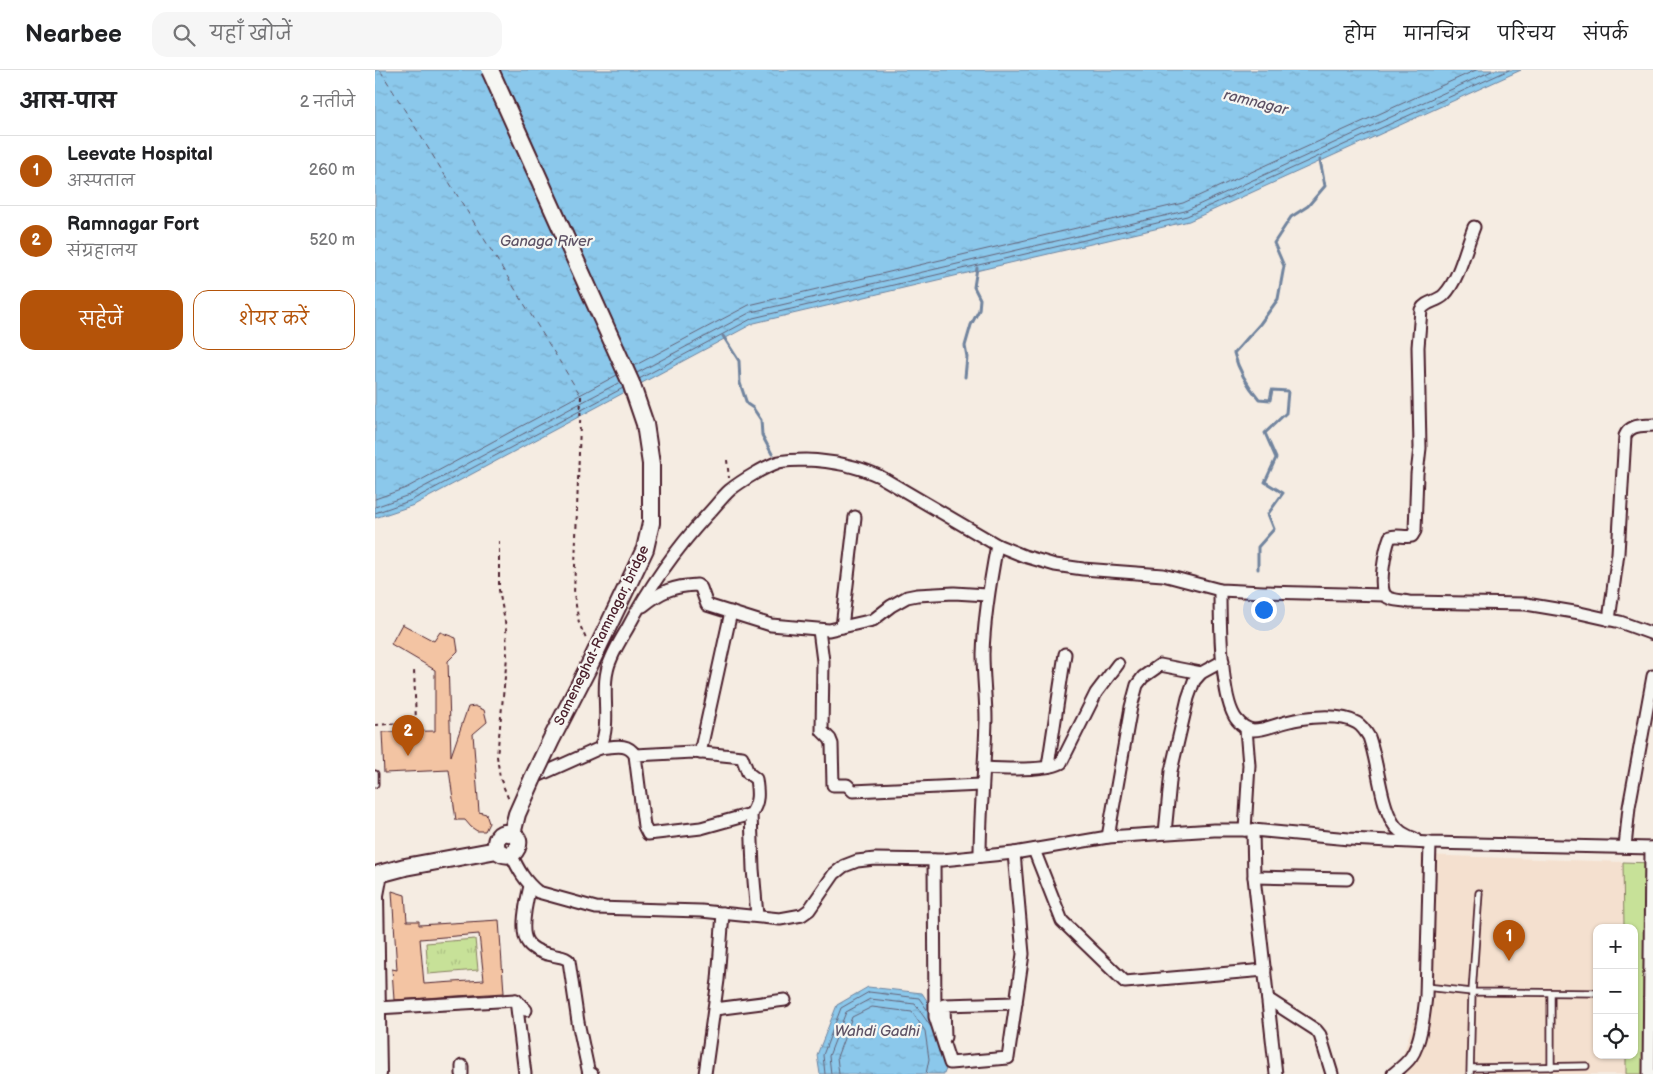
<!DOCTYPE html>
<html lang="hi">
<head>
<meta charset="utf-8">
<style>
  :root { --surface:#fff; --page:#f6f6f6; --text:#202124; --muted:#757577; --line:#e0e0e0; --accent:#b45309 }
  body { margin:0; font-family:"Balsamiq Sans","Playpen Sans Deva",sans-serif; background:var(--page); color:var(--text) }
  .controls { position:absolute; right:15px; bottom:15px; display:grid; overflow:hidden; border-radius:10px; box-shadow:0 1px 4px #0004 }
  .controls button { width:45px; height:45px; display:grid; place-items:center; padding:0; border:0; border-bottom:1px solid var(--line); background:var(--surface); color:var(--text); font:25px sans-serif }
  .you { position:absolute; left:888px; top:539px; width:18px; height:18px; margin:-12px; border:4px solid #fff; border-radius:50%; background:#1a73e8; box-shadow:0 0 0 8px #1a73e833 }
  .badge { display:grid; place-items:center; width:32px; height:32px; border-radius:50%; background:var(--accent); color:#fff; font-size:16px; font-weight:700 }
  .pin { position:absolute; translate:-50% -41px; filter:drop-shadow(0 1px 2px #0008) }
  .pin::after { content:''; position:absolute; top:26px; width:18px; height:15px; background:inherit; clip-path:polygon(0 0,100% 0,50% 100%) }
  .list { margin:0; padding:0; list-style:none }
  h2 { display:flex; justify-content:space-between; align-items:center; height:65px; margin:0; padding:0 20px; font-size:21px }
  h2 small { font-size:16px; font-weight:400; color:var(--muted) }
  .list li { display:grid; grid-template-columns:32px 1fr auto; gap:15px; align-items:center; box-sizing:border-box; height:70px; padding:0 20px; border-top:1px solid var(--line) }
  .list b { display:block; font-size:19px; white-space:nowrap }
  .list p { margin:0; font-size:16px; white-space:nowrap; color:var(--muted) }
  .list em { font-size:16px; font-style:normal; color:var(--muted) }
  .actions { display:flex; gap:10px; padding:15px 20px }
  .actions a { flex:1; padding:11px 0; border:1px solid var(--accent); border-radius:15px; text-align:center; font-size:18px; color:var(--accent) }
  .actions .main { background:var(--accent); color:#fff }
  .icon { flex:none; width:28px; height:28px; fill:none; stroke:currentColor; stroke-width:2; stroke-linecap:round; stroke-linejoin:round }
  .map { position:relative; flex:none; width:1278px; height:1004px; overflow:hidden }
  header { display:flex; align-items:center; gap:30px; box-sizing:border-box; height:70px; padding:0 25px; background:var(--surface); border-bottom:1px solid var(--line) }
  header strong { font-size:24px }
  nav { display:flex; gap:28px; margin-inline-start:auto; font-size:18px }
  .search { width:350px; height:45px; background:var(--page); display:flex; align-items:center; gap:12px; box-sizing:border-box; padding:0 18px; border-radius:15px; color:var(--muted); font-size:19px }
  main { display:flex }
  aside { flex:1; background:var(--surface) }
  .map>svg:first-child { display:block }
</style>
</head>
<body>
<header>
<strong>Nearbee</strong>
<div class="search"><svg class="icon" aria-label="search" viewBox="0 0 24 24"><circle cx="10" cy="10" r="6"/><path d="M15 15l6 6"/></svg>यहाँ खोजें</div>
<nav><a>होम</a><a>मानचित्र</a><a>परिचय</a><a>संपर्क</a></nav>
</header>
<main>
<aside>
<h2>आस-पास<small>2 नतीजे</small></h2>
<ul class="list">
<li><span class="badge">1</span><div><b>Leevate Hospital</b><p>अस्पताल</p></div><em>260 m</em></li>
<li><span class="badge">2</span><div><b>Ramnagar Fort</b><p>संग्रहालय</p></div><em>520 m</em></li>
</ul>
<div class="actions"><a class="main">सहेजें</a><a>शेयर करें</a></div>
</aside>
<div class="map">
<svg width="1278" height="1004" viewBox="0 0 1278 1004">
  <defs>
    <pattern id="grass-tufts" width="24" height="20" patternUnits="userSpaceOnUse" patternTransform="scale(1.25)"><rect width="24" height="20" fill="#c7e198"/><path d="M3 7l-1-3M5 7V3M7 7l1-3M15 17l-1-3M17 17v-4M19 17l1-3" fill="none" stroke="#acc183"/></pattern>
    <pattern id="water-ripples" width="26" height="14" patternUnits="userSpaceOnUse" patternTransform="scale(1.25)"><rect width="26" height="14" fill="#8bc8eb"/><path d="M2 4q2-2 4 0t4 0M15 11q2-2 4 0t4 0" fill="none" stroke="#79abca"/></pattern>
  </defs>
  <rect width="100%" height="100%" fill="#f5ece2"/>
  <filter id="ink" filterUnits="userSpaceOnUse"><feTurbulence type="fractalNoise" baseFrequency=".02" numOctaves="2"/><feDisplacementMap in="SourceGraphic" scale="10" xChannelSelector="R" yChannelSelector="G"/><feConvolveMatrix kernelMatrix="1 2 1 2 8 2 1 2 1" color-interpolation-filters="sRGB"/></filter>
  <g filter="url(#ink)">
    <polygon fill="#f4e0cf" points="1046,785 1248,792 1249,858 1222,858 1222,985 1251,985 1251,1004 1022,1004 1047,925"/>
    <polygon fill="url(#grass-tufts)" stroke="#888062" points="100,869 103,900 53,904 51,873"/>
    <polygon fill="#c7e198" stroke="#888062" points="1248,792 1278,793 1278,1004 1251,1004 1251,985 1259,985 1259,858 1249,858"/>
    <g fill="url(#water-ripples)" stroke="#71849e">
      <polygon points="0,0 1146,0 814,151 379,253 39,435 0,448"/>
      <polygon points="493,917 547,923 567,954 574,991 569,1004 445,1004 442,985 462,935"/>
    </g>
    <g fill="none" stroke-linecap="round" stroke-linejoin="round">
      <g stroke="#646378" stroke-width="1">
        <polyline points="259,296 374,235 808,133 1101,0"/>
        <polyline points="262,303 376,242 810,141 1119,0"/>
        <polyline points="264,309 378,248 812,146 1134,0"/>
        <polyline points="0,429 31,418 242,305"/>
        <polyline points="0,437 34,425 245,312"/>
        <polyline points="0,443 37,430 248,318"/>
        <polyline points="450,1004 448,985 466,938 494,922 544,928 553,941"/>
        <polyline points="456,1004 454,986 471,942 495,929 540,934 556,957"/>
        <polyline points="464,1004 462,987 477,947 497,937 537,942 550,961 554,989 551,1004"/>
      </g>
      <g stroke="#71849e" stroke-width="3">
        <polyline points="348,266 364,291 365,313 372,334 378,338 386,350 387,365 397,384"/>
        <polyline points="590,307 592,287 590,276 596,255 604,240 605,229 599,217 602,198"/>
        <path d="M883,499V477L899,459L893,444L908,423L890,412L901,388L890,363L911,343L913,321L897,320L895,330L884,329C872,315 864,302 859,283L885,254L903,229L909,196L899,173L916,147L933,136L950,116L945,90"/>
      </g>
      <polyline stroke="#5e5265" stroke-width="1" stroke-dasharray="6 5" stroke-linecap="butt" points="5,0 206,326"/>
    </g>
    <g fill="#f3c4a3" stroke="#4a1f2b" fill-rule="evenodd">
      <polygon points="27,554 59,571 65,562 81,568 83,581 73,591 76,686 93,637 100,636 109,640 112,652 98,664 104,742 111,744 114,753 110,761 102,761 96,757 90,750 81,750 74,700 9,703 7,662 60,661 60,600 16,574"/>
      <path d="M17,821L30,825L32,851H44V855L124,850L129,923L19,930L17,899L22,900ZM104,864L109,910L49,914L45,869Z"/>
    </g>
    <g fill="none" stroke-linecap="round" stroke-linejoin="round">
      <defs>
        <g id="service">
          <polyline points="0,704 0,714"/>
          <polyline points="1051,917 1097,922 1222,923"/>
          <polyline points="1176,997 1176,923"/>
          <polyline points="1096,998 1211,996"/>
          <polyline points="1095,1004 1097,922 1104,823"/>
        </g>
        <g id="minor">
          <path d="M1099,157C1091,177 1084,210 1069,225C1062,232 1051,231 1046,240L1043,277L1045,378L1042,404L1040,461L1037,466C1030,468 1022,464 1015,467C1011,477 1002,519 1011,526C1016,531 1027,530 1034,532L1151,534L1205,543L1245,552L1278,564"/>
          <path d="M845,520C845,547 845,630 862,650C866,655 871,659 878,660C889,660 900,655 911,652C929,647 965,643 982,653C987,656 991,662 994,667C1003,692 1005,732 1018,753C1023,762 1031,765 1040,769"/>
          <path d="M268,536C286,521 299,516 322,515L326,518L332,535L396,555L454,560L498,550L516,536L532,527L542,525L579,523L612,525"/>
          <path d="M1234,550L1243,483L1250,366C1255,354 1267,356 1278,355"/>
          <polyline points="467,557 480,447"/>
          <polyline points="444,560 448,591 447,661 455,669 457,674 458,715 472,715 478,721 606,715"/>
          <path d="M225,678C239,677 252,672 260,685L269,756L273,764L326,758L376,744C384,732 383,723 381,709L373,703L367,687L318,682L260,685"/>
          <polyline points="325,683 356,542"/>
          <polyline points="673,696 690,584"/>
          <path d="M609,698C627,699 671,701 686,693L721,623L743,594"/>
          <path d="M158,708L225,678C238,650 223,617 236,589C240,579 246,569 252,559C274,517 300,480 332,445C340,437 347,427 355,420C366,411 391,396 404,392C413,390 422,390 431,390C457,391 480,395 504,406L622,475L649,486L680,495L708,499L788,505L845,520L888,522L1010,525"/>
          <polyline points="376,744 378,799 382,846"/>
          <polyline points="870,760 874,695 871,659"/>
          <polyline points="878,760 879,807 901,1004"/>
          <polyline points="790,763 796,701 813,628 819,611 826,603 848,591"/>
          <polyline points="733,767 756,637 762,615 768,607 785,595 826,603"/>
          <polyline points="1250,777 1254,737 1278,606"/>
          <polyline points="659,780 687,851 750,912 890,900"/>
          <path d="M136,784C143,799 150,812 163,822L221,838L326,841L405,849L427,845L434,840L459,804L469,796L482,791L500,789L567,790L639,783L733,767L839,760H878L974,769L1055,773L1278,778"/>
          <path d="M605,786C605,740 610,695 611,649C611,628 608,606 608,584C609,547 615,512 622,475"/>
          <polyline points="559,790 560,947 575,993 633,988 648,884 639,783"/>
          <polyline points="879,807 972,809"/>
          <path d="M155,816C152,829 144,862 153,873C157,879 169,884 177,885C183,887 190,886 194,891L203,952L214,1004H217"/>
          <polyline points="893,929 941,960 945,965 957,1004"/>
          <polyline points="141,930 150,1004"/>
          <polyline points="2,938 141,930 151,940"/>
          <polyline points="340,939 410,930"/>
          <polyline points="570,967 569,935 641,933"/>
          <polyline points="87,1004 87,996"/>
          <polyline points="330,1004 343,910 348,843"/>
          <path d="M1018,1004C1024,999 1031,994 1036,987C1046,973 1049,944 1051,926L1055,773"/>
          <polyline points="1274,1004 1276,778"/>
        </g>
        <g id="secondary">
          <polyline points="137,764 142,744 158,708"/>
          <path d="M3,1004L0,825L4,804L30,797L122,780C128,786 138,787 142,778C150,760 115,755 122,780"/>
        </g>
      </defs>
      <use href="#service" stroke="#4a1f2b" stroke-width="9"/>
      <use href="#minor" stroke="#4a1f2b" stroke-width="15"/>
      <use href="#secondary" stroke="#4a1f2b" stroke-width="20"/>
      <g stroke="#4a1f2b" stroke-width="2" stroke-dasharray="4 4" stroke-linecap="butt">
        <polyline points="206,326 199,524 204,553 211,569"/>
        <polyline points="352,390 354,408"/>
        <polyline points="124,471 124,520 131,557 132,587 122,686 125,708 134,730"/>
        <polyline points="0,655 41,652 39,600"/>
      </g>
      <use href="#service" stroke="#f6f6f2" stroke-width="5.5"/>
      <use href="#minor" stroke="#f6f6f2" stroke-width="11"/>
      <use href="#secondary" stroke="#f6f6f2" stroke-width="16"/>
      <defs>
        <polyline id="secondary-bridge" points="115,0 256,313 270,354 276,394 276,453 270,479 214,596 176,670 158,708"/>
      </defs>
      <use href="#secondary-bridge" stroke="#4a1f2b" stroke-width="20" stroke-linecap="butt"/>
      <use href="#secondary-bridge" stroke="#f6f6f2" stroke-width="16"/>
    </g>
  </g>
  <g text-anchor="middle" stroke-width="4.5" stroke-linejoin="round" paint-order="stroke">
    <g font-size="14" fill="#4a1f2b" stroke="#f6f6f2">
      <text transform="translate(226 565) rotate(-64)" y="5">Sameneghat-Ramnagar, bridge</text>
    </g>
    <g font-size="15" font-style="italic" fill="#5e5265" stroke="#f6f6f2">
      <text transform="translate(881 32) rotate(14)" y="5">ramnagar</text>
      <text x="171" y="176">Ganaga River</text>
      <text x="502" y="966">Wahdi Gadhi</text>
    </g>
  </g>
</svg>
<div class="controls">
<button>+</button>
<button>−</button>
<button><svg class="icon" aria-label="locate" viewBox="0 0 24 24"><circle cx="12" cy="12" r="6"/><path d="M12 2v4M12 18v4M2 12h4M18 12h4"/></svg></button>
</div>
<div class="you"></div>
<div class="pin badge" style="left:1134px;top:891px">1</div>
<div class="pin badge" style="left:33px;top:686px">2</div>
</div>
</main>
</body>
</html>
